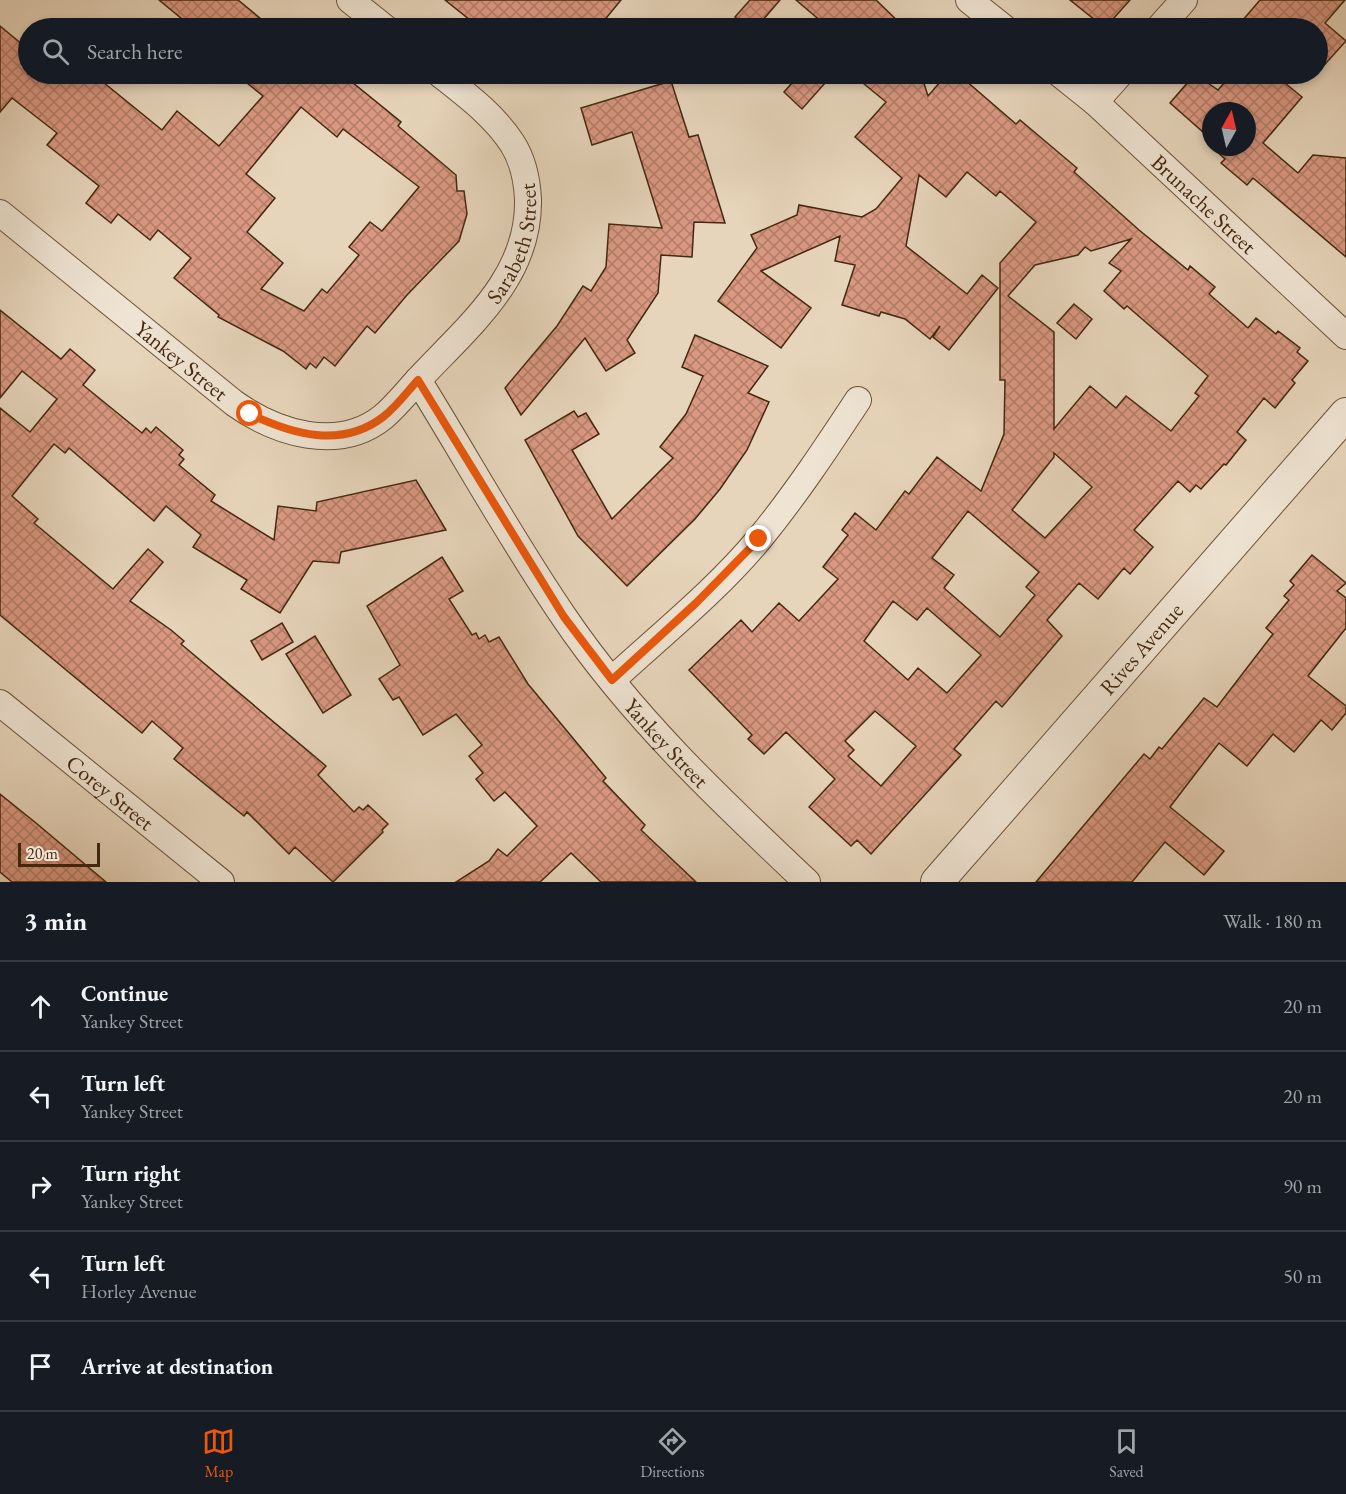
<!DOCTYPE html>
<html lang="en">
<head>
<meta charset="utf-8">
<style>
  :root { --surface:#171b24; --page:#242831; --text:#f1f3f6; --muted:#9ea1a6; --line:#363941; --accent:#ea580c }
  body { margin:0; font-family:"EB Garamond",serif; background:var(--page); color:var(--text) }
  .compass { position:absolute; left:1202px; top:102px; width:54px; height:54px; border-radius:50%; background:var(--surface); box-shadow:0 3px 9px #0003; rotate:8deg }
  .scale { position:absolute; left:18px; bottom:15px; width:82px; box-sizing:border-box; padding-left:6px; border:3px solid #44280e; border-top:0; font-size:16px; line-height:21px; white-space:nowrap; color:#44280e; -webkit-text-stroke:4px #efe4d3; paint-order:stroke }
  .stop { position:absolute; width:18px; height:18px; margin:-14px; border:4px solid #ea580c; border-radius:50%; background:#fff }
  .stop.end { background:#ea580c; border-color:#fff; box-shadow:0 2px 6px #0008 }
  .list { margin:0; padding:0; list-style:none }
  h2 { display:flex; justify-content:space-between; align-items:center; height:78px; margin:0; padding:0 24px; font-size:26px }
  h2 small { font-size:20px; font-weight:400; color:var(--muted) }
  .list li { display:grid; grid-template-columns:39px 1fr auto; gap:18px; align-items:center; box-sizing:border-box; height:90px; padding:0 24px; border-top:2px solid var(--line) }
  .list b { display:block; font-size:22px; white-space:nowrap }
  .list p { margin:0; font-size:20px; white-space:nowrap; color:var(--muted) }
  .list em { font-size:20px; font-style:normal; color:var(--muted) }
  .icon { flex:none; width:33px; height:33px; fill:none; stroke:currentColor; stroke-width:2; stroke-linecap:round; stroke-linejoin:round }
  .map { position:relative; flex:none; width:1346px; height:882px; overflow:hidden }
  .search { position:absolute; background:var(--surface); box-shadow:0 3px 9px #0003; left:18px; right:18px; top:18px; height:66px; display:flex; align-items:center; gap:15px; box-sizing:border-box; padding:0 21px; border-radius:33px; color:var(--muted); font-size:22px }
  .sheet { height:528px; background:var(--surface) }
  nav { display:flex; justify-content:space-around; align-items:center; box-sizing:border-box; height:84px; border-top:2px solid var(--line); background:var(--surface); font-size:16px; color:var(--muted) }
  nav a { display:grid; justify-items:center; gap:3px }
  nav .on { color:var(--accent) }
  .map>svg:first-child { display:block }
</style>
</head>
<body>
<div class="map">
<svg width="1346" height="882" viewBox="0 0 1346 882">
  <defs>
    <pattern id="building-cross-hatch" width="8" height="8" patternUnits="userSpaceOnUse" patternTransform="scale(1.5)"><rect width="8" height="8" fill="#da9882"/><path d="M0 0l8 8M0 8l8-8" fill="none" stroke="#b27c69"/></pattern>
  </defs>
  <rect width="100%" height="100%" fill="#e7d5bb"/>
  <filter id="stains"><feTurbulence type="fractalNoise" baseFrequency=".00333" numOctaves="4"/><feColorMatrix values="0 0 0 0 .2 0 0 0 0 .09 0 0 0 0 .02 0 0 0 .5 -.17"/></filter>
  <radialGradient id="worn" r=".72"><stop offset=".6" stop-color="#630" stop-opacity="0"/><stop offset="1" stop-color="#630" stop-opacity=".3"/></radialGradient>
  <g fill="url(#building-cross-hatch)" stroke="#44280e" stroke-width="1.5" fill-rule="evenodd">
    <polygon points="159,0 238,0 272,28 193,28"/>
    <polygon points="445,0 621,0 598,28 480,28"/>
    <polygon points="750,0 780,0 756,28 748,28 735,17"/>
    <polygon points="796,0 876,0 905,28 829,28"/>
    <polygon points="1070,0 1130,0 1105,28"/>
    <polygon points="1260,0 1345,0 1325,23 1346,41 1317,73 1317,28 1236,28"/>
    <path d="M0,26L28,49V74H93L162,130L177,111L219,146L263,96L236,74H342L401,122L398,126L456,175L457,191H464L467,214L459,241L407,295L375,333L367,326L335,366L324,357L316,368L310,363L306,369L283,351L218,317L219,315L174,278L191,258L158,230L150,240L118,214L111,223L86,203L99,186L47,145L57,133L12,98L0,112ZM301,107L337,137L343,129L419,187L382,231L370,222L349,247L359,255L327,293L322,289L304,311L261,289L283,263L247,232L275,198L246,174Z"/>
    <polygon points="800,74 833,74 802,109 784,92"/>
    <path d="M852,74H921L928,96L947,74H958L1016,124L1020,120L1077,168L1074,172L1139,230L1188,270L1190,266L1215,287L1209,294L1248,328L1256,318L1276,334L1278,331L1300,348L1297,352L1308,361L1292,380L1295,383L1275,408L1264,398L1237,432L1246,440L1226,465L1224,464L1201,489L1196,485L1190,492L1178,481L1134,530L1153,547L1130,574L1124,568L1098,599L1079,583L1047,620L1062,636L1002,707L996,701L954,749L961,755L871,854L857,840L851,846L809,807L835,779L786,732L764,754L748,739L752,735L689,670L741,620L752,632L779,603L799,621L838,579L823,567L848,535L842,530L855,513L876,530L905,491L909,494L937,457L981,491L1004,434L1005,380H1000V263L1036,222L1000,191L996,196L967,172L946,197L919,175L906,246L967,294L982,275L998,288L949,350L933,337L940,326L930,339L905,319L881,312L879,316L842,305L855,265L835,261L840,236L761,271L811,308L781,348L718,301L757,248L751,235L797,215L799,205L862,217L876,209L902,178L855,137L886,102ZM1131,239L1109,263L1121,271L1104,291L1124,309L1127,306L1208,376L1195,393L1199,396L1171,431L1126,396L1116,408L1090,386L1054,429V332L1008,296L1035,265L1078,255L1085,247L1091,251ZM1054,453L1092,487L1045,538L1012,510L1054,457ZM968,511L1039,572L1026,587L1035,595L1000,637L944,588L954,575L932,558ZM893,601L917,620L927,608L981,655L947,693L918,668L908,680L864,641ZM875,711L916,746L881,786L848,756L854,750L845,741Z"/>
    <polygon points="1195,74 1218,90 1232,74 1274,74 1302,97 1263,143 1298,173 1313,155 1346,158 1346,257 1253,178 1247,185 1221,163 1225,159 1212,147 1247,147 1247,111 1211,111 1211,139 1170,103"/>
    <polygon points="671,81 689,137 698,135 725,223 694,222 692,257 661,255 658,293 627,340 635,353 606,371 585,338 521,415 505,388 557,326 583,286 591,291 606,267 609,224 662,228 632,132 592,145 581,108"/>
    <polygon points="1074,304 1092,319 1076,339 1057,323"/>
    <polygon points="0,310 61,359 70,349 95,370 83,385 142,433 146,428 151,433 156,427 183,450 179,455 184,459 179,465 215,495 211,501 274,540 278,506 316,511 317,502 416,480 446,530 341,552 339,563 313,561 280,613 241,589 247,580 193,547 201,535 166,506 154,521 69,448 65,453 54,444 12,496 38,519 34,523 113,589 148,549 163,562 130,601 171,630 184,641 181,644 326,766 318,775 354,812 359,807 363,810 368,805 388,824 382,830 383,832 333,882 295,847 289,854 247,812 244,816 174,759 183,748 152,721 142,733 0,615 0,408 30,432 57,399 22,371 0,398"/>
    <polygon points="695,335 768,366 748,393 769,402 747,450 720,489 695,519 627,586 578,536 525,440 574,411 578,417 586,413 599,434 572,450 612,519 673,458 660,447 686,414 703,376 682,367"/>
    <polygon points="1312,555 1346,583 1337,591 1346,598 1346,628 1308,676 1346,706 1346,713 1332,730 1321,720 1294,752 1273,734 1247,766 1219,743 1170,807 1224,851 1204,875 1165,842 1132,882 1036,882 1144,754 1150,759 1159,747 1162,749 1204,698 1217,707 1273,634 1266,628 1289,600 1284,596 1294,585 1290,581"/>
    <polygon points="442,557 463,591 449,599 472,635 476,633 479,639 485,635 489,642 499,637 528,684 606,778 603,781 645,825 641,830 696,882 601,882 571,853 540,882 456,882 489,861 498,849 507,856 537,826 505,792 494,801 476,779 483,773 469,756 482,745 456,714 423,735 399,697 393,700 379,679 400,665 367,606"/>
    <polygon points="282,623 293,642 262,660 251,641"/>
    <polygon points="315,636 351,695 323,713 286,654"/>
    <polygon points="0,794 36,823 106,882 12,882 0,872"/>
  </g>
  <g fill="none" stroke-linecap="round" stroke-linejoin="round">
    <defs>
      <g id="minor">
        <polyline points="350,0 385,28"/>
        <polyline points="969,0 1004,28"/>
        <polyline points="1159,28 1184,0"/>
        <path id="s1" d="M1060,74L1095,102L1346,336"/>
        <polyline points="1095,102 1120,74"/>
        <path id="s2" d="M0,213L234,403C276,433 338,453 383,417C396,406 407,392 418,380C467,459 512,541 564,617C631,716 720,800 807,882"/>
        <path id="s3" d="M418,380C467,327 530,278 528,199C527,179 523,160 512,143C494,115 465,94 440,74"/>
        <path d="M612,680C662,634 717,590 760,538C796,494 827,447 858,400"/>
        <path id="s4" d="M0,703L221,882"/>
      </g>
      <g id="tertiary">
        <path id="s5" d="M937,882L1346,414"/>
      </g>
    </defs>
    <use href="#minor" stroke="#6d5339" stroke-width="28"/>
    <use href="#tertiary" stroke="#6d5339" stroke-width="34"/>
    <use href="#minor" stroke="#efe4d3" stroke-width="26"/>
    <use href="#tertiary" stroke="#efe4d3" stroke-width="32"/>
  </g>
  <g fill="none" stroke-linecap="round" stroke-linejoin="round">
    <path stroke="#ea580c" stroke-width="8" d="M250,414C292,434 341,449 383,417C396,407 407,392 418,380L564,617L612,680L696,603L759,539"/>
  </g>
  <g text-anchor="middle" stroke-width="4.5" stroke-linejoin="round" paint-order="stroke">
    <g font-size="22" fill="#44280e" stroke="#efe4d3">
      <text dy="8" stroke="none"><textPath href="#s1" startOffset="194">Brunache Street</textPath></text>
      <text dy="8" stroke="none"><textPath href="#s3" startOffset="171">Sarabeth Street</textPath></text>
      <text dy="8" stroke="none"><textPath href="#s2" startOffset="234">Yankey Street</textPath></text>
      <text dy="8" stroke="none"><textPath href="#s5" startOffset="310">Rives Avenue</textPath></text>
      <text dy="8" stroke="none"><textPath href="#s2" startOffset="954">Yankey Street</textPath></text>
      <text dy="8" stroke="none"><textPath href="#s4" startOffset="142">Corey Street</textPath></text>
    </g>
  </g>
  <rect width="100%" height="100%" filter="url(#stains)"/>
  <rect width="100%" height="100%" fill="url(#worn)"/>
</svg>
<svg class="compass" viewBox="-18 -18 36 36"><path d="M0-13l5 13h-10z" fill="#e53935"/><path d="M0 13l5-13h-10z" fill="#9ea1a6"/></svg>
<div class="scale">20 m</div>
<div class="stop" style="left:250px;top:414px"></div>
<div class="stop end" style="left:759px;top:539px"></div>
<div class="search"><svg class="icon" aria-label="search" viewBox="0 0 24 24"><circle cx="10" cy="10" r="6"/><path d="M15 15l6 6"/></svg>Search here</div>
</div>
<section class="sheet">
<h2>3 min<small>Walk · 180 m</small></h2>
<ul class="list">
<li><svg class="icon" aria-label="ahead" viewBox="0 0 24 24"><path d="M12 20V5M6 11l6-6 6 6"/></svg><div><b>Continue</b><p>Yankey Street</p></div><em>20 m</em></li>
<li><svg class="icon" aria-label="left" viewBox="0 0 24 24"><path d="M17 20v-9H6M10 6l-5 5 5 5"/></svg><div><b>Turn left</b><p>Yankey Street</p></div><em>20 m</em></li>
<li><svg class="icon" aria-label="right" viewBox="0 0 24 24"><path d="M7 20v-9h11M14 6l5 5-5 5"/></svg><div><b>Turn right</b><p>Yankey Street</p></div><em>90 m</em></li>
<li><svg class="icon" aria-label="left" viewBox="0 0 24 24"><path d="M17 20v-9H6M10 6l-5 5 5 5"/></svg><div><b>Turn left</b><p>Horley Avenue</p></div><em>50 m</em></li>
<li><svg class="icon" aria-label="arrive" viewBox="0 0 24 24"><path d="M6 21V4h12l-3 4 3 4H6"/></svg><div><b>Arrive at destination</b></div></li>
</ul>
</section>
<nav>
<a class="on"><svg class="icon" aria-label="map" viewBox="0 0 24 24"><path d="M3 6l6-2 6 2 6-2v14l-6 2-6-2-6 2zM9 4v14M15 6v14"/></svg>Map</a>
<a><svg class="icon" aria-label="directions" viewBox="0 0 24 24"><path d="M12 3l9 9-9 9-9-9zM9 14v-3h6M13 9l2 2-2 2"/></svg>Directions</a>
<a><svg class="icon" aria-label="saved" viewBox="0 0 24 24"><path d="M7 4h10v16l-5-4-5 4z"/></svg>Saved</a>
</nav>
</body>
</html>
